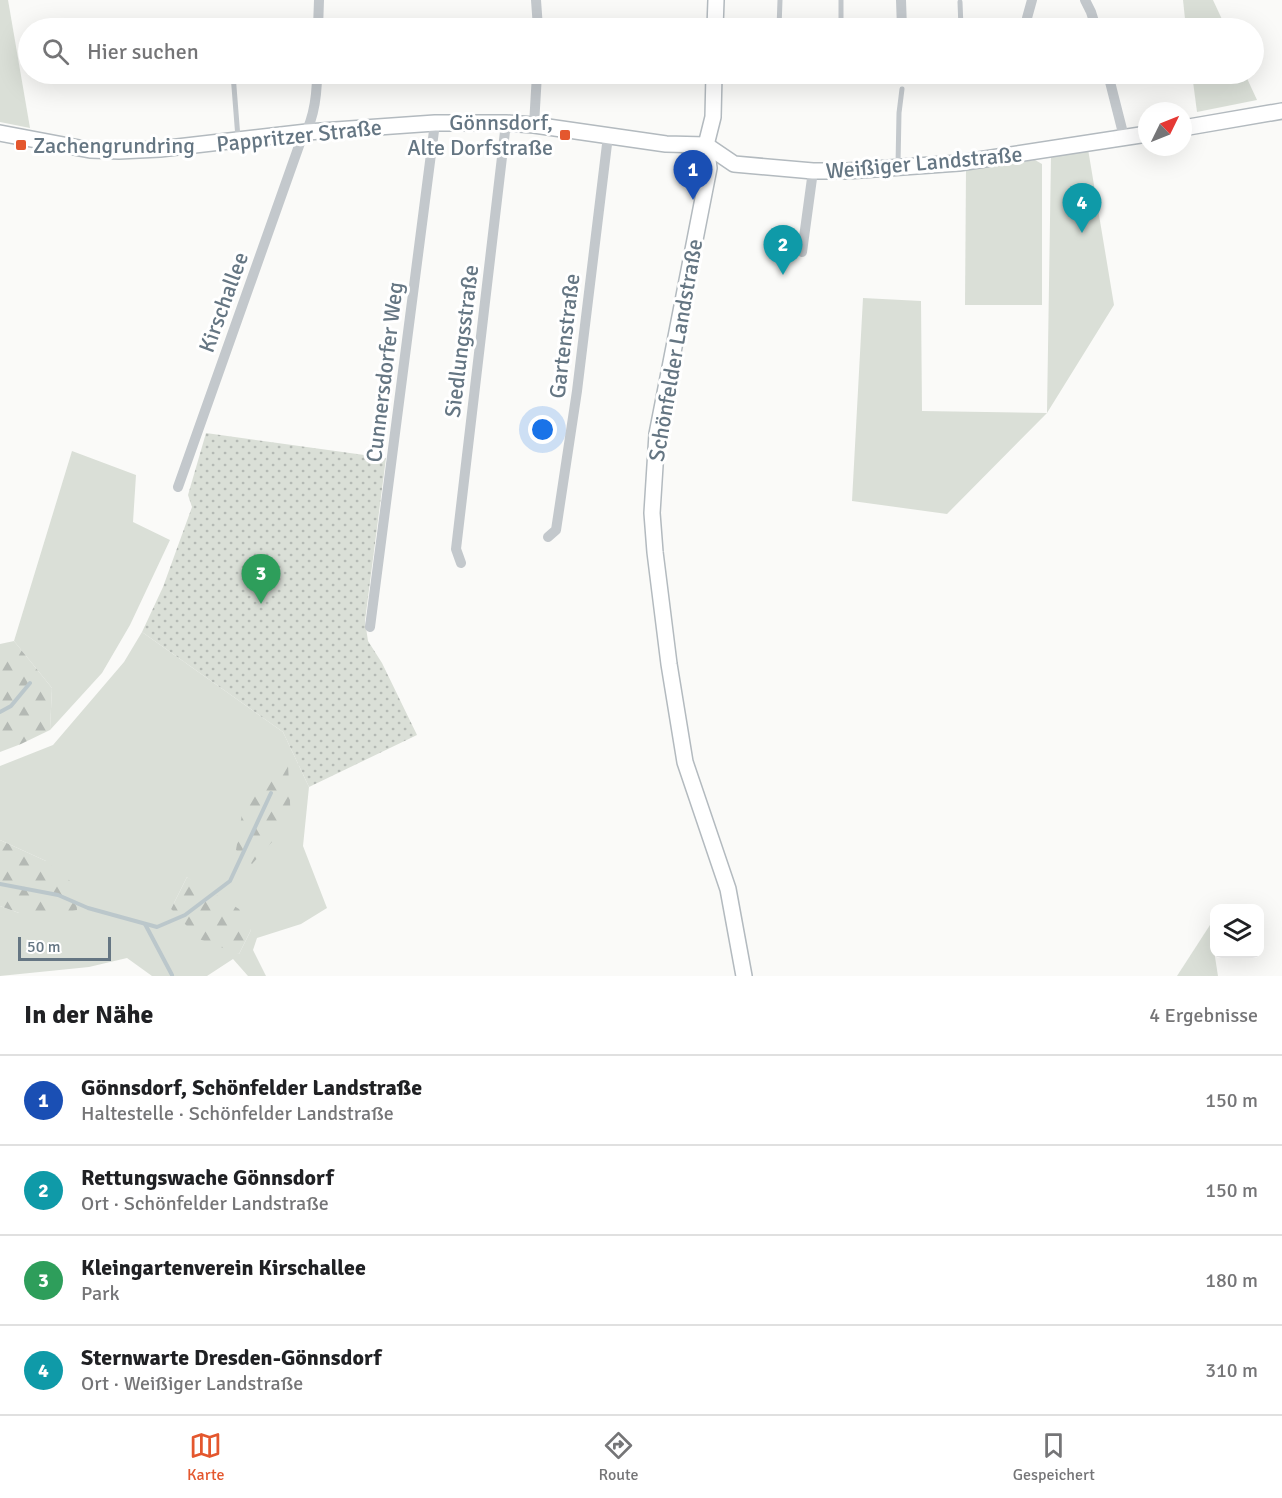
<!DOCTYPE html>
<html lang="de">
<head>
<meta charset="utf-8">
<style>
  :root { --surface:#fff; --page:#f2f2f2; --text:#202124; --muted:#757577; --line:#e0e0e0; --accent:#e4572e }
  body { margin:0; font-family:Signika,sans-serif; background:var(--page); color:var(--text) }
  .controls { position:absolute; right:18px; bottom:18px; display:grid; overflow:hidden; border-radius:12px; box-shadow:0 6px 24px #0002 }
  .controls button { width:54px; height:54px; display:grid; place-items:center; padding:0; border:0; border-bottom:2px solid var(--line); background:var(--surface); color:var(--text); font:30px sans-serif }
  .compass { position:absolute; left:1138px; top:102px; width:54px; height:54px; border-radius:50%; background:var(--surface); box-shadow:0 6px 24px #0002; rotate:47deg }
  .scale { position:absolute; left:18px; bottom:15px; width:93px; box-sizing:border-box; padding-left:6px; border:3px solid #657683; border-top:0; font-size:16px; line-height:21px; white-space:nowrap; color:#657683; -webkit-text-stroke:4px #fff; paint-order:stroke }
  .you { position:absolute; left:543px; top:430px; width:21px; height:21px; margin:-15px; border:4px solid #fff; border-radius:50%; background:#1a73e8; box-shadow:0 0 0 9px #1a73e833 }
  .badge { display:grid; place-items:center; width:39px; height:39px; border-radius:50%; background:var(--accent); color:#fff; font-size:20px; font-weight:700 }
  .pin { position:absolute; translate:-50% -50px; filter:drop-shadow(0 2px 3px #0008) }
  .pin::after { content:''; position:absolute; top:32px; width:21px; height:18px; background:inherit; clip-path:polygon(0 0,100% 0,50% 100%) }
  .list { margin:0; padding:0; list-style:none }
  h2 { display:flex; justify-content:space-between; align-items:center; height:78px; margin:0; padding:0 24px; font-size:26px }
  h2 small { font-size:20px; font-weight:400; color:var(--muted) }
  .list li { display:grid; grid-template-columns:39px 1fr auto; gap:18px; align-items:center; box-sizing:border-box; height:90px; padding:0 24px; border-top:2px solid var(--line) }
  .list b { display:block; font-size:22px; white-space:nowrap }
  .list p { margin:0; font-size:20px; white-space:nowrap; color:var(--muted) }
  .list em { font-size:20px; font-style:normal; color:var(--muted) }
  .icon { flex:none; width:33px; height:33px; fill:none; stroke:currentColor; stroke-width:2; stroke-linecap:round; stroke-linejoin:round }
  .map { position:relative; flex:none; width:1282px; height:976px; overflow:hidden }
  .search { position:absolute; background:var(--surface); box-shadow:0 6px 24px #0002; left:18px; right:18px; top:18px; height:66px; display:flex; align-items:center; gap:15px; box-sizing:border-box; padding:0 21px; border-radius:33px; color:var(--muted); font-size:22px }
  .sheet { height:438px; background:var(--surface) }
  nav { display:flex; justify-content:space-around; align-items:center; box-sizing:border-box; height:84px; border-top:2px solid var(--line); background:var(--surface); font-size:16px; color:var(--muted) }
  nav a { display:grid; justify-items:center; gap:3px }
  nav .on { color:var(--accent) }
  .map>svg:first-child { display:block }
</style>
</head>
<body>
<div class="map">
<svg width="1282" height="976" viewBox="0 0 1282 976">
  <defs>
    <pattern id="forest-firs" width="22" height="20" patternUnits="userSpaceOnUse" patternTransform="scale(1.5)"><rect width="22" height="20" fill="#dadfd7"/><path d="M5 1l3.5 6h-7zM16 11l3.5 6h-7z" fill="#b4b9b4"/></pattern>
    <pattern id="garden-dots" width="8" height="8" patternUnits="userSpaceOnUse" patternTransform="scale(1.5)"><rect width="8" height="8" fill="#dadfd7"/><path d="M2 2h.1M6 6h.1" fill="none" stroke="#b4b9b4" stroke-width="1.8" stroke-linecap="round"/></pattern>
  </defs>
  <rect width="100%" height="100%" fill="#fafaf8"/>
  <g fill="#dadfd7" fill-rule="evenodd">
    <polygon points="0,0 8,0 30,128 0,122"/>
    <polygon points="1183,0 1213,0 1226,28 1186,28"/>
    <polygon points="1192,74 1245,74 1257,100 1197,112"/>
    <polygon points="1088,149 1114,305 1047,413 947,514 852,501 863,298 921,301 922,411 1047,413 1051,156"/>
    <polygon points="1035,160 1042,164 1042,305 965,305 966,169"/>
    <polygon points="72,451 136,475 133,522 170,540 130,625 102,673 50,730 52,688 14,641"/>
    <path d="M142,632L283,732L309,787L303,846L327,908L301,924L257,938L253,950L266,976H248L233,959L207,976H152L127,958L89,967L0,976V906L19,913L46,861L0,840V766L53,745L124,662ZM187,877L251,930L239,954L171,909Z"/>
    <polygon points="1210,925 1218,976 1177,976"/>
  </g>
  <g fill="url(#forest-firs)">
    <polygon points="14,641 52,688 50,730 21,744 0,752 0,644"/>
    <polygon points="288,765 291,821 252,864 236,850 245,796"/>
    <polygon points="0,840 46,861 75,885 77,910 46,917 19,913 0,906"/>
    <polygon points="187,877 239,909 251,930 239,954 199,939 171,909"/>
  </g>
  <polygon fill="url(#garden-dots)" points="206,433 386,458 365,621 368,641 382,663 417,735 309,787 283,732 142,632 163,587 192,507 188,495"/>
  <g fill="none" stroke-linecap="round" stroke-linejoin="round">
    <g stroke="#bbc7cb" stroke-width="4">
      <polyline points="0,712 11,706 30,683"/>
      <polyline points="0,884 58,895 88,908 157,927 185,915 230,881 271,793"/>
      <polyline points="145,924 172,975"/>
    </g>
    <defs>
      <g id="secondary">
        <polyline points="715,28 716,0"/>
        <polyline points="714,74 713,117 706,145 709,168 657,434 652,513 655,552 669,664 685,762 728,889 744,976"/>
        <polyline points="1183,128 1282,111"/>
        <polyline points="0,133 90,150 119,151 160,149 307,132 435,123 506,123 534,125 666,144 706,145"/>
        <polyline points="706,145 734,164 813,171 847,171 959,163 1147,134"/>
      </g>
    </defs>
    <use href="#secondary" stroke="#b3babf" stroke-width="18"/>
    <g stroke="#c3c8cc" stroke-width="5">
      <polyline points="841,0 841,28"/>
      <polyline points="960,2 961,28"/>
      <polyline points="779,28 780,0"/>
      <polyline points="233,74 238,138"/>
      <polyline points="784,74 791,78 875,74"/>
      <polyline points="898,165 899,113 902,89"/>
    </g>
    <g stroke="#c3c8cc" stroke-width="10">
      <polyline points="536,0 538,28"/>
      <polyline points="901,0 902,28"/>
      <polyline points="1085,0 1091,12 1096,28"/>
      <polyline points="318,28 319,0"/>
      <polyline points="1028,28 1027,18 1032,0"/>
      <polyline points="1108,74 1124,137"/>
      <polyline points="534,125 537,74"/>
      <polyline points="802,252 813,171"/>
      <path d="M178,487L300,143C314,122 317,98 317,74"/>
      <polyline points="548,537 556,530 577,391 608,136"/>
      <polyline points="461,563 456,549 506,123"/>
      <polyline points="370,627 435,123"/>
    </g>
    <use href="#secondary" stroke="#fff" stroke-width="15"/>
  </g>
  <g fill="#e4572e" stroke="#fff" stroke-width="2">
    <rect x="559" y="129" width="12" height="12" rx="3"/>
    <rect x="15" y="139" width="12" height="12" rx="3"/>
  </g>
  <g text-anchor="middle" stroke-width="6" stroke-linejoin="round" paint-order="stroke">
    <g font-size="22" fill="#657683" stroke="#fff" text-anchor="end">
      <text x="553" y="130">Gönnsdorf,<tspan x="553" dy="25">Alte Dorfstraße</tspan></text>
      <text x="33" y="153" text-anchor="start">Zachengrundring</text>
    </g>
    <g font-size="22" fill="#657683" stroke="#fff">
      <text transform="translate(299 135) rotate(-6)" y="8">Pappritzer Straße</text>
      <text transform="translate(924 162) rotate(-5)" y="8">Weißiger Landstraße</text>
      <text transform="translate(223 302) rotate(-70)" y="8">Kirschallee</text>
      <text transform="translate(564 336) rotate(-83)" y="8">Gartenstraße</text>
      <text transform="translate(461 341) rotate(-83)" y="8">Siedlungsstraße</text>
      <text transform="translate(675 350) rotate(-80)" y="8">Schönfelder Landstraße</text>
      <text transform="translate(384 372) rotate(-83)" y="8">Cunnersdorfer Weg</text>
    </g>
  </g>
</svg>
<div class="controls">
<button><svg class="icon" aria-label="layers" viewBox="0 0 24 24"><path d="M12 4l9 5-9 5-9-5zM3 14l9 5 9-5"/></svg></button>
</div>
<svg class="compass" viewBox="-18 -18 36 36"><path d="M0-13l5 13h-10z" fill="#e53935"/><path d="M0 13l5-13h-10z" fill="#757577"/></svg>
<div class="scale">50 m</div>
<div class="you"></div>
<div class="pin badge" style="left:693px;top:200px;background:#1a4fb4">1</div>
<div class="pin badge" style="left:783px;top:275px;background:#0f9aa8">2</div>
<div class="pin badge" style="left:261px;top:604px;background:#2e9e5b">3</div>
<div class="pin badge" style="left:1082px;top:233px;background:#0f9aa8">4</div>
<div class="search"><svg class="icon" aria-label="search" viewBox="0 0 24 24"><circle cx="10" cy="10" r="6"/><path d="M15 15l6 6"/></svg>Hier suchen</div>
</div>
<section class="sheet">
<h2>In der Nähe<small>4 Ergebnisse</small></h2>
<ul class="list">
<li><span class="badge" style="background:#1a4fb4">1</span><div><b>Gönnsdorf, Schönfelder Landstraße</b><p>Haltestelle · Schönfelder Landstraße</p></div><em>150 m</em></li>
<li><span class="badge" style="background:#0f9aa8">2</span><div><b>Rettungswache Gönnsdorf</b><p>Ort · Schönfelder Landstraße</p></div><em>150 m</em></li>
<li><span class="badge" style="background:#2e9e5b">3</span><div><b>Kleingartenverein Kirschallee</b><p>Park</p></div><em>180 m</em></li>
<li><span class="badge" style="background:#0f9aa8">4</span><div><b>Sternwarte Dresden-Gönnsdorf</b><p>Ort · Weißiger Landstraße</p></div><em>310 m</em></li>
</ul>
</section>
<nav>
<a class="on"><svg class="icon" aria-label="map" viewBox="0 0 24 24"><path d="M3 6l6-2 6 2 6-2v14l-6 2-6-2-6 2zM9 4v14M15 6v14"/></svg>Karte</a>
<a><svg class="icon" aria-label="directions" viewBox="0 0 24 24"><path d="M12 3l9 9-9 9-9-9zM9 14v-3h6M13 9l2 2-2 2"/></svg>Route</a>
<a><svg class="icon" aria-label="saved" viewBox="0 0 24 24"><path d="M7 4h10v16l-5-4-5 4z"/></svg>Gespeichert</a>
</nav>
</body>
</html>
